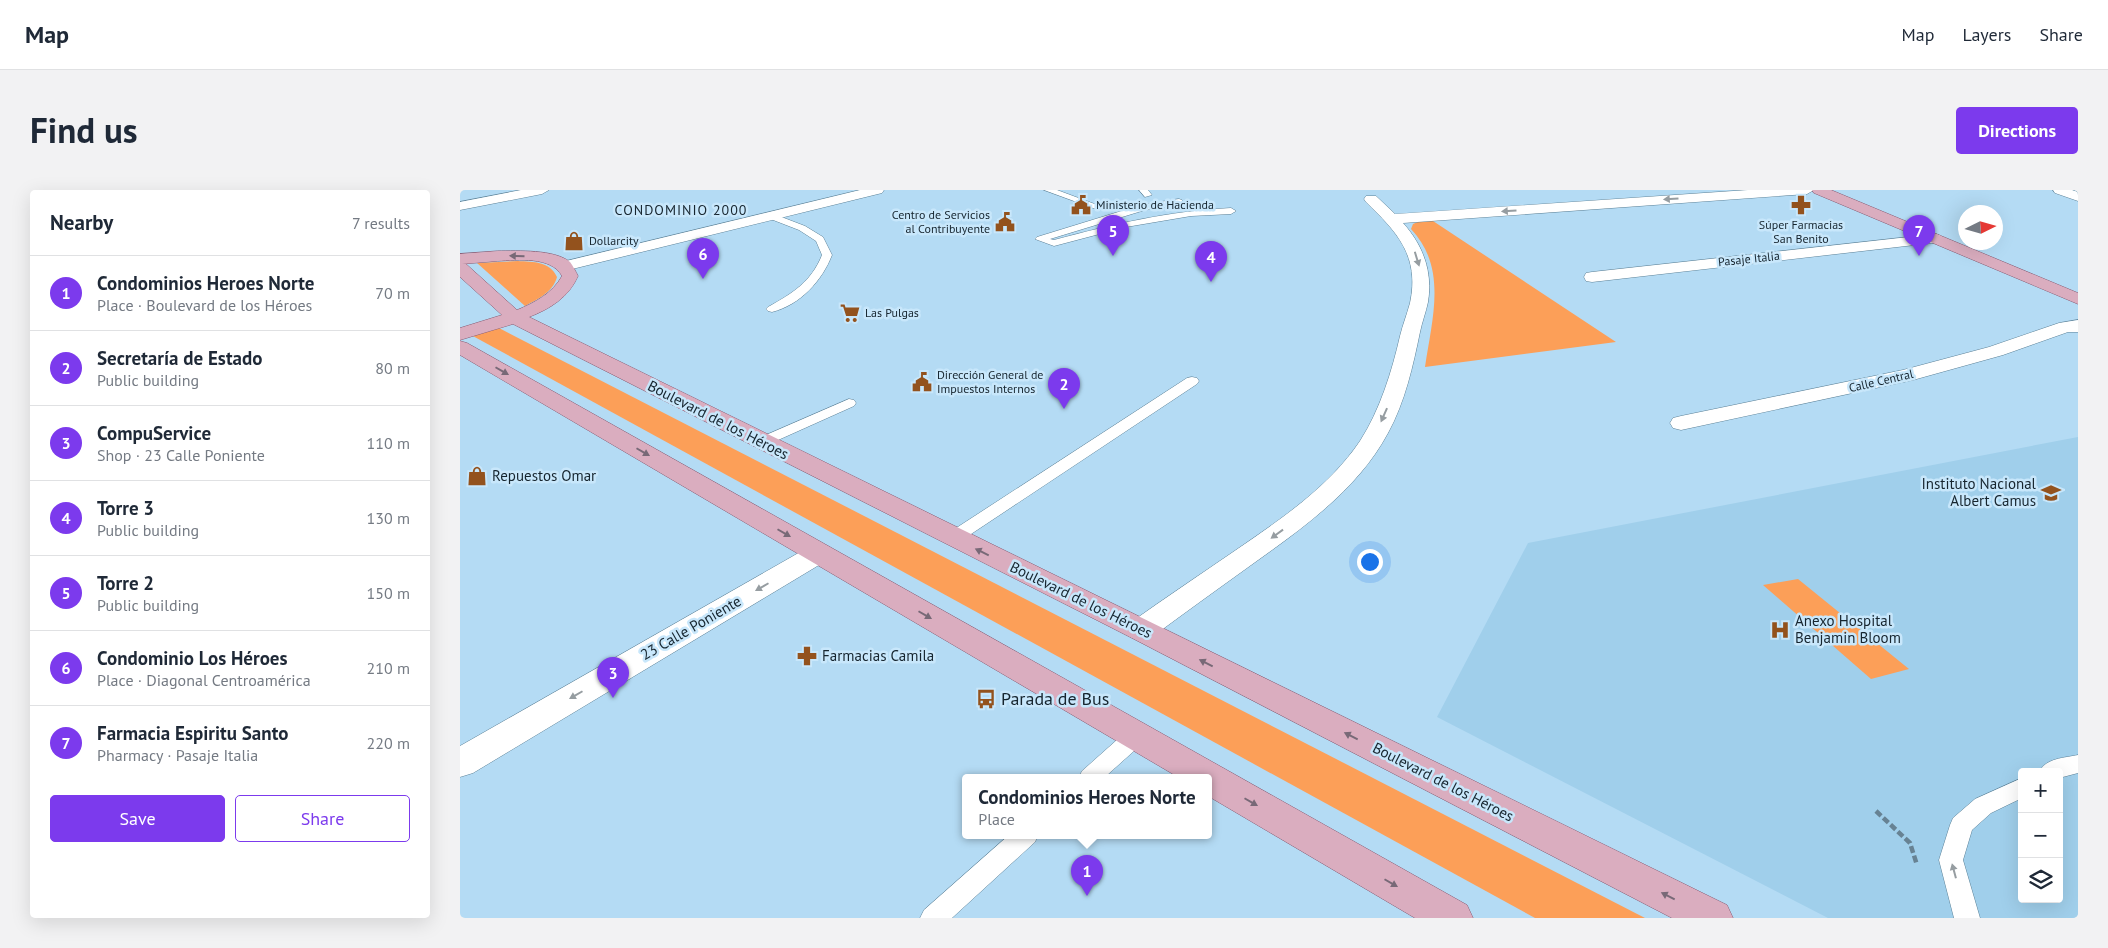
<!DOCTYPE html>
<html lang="en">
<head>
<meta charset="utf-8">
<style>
  :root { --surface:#fff; --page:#f2f2f3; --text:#1f2937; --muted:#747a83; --line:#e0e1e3; --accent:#7c3aed }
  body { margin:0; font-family:"PT Sans",sans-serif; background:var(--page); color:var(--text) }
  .controls { position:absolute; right:15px; bottom:15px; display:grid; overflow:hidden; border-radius:5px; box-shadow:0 5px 20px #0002 }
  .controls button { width:45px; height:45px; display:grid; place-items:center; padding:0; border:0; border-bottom:1px solid var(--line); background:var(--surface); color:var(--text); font:25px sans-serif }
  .compass { position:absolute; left:1498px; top:15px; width:45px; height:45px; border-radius:50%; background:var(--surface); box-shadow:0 5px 20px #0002; rotate:85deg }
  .you { position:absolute; left:909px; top:371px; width:18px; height:18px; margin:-12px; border:4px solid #fff; border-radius:50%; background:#1a73e8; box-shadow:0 0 0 8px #1a73e833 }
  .badge { display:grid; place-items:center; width:32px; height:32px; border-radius:50%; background:var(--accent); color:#fff; font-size:16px; font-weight:700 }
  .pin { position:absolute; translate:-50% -41px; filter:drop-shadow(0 1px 2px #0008) }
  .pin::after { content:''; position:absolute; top:26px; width:18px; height:15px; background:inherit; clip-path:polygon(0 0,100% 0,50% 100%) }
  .popup { position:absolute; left:502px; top:584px; width:250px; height:65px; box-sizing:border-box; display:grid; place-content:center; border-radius:5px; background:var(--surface); filter:drop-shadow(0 1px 4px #0005); font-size:16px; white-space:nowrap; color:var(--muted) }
  .popup b { font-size:19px; color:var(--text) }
  .popup::after { content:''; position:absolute; left:50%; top:100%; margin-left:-10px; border:10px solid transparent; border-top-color:var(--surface) }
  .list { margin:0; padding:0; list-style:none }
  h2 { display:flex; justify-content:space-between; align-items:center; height:65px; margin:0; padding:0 20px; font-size:21px }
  h2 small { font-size:16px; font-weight:400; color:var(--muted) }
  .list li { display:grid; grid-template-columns:32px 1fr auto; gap:15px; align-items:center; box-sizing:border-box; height:75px; padding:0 20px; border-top:1px solid var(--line) }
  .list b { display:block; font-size:19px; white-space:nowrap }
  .list p { margin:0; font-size:16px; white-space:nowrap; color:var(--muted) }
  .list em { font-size:16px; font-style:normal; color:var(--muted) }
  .actions { display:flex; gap:10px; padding:15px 20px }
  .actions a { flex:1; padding:11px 0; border:1px solid var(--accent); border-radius:5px; text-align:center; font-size:18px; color:var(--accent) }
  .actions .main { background:var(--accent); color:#fff }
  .icon { flex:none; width:28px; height:28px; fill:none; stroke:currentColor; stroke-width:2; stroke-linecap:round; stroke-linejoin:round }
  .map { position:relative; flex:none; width:1618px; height:728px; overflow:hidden; border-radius:5px }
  header { display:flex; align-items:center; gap:30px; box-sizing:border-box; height:70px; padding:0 25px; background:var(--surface); border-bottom:1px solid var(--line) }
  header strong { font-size:24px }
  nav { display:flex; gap:28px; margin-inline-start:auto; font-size:18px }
  .intro { display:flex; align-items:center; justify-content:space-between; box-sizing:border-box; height:120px; padding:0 30px }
  h1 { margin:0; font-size:35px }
  .button { padding:12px 22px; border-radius:5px; background:var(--accent); color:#fff; font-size:18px; font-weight:700 }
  main { display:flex; gap:30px; padding:0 30px }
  aside { flex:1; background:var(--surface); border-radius:5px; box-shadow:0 5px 20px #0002 }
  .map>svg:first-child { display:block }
</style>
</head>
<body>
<header>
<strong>Map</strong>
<nav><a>Map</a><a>Layers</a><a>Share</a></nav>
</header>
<div class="intro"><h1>Find us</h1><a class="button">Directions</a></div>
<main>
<aside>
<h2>Nearby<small>7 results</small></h2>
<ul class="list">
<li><span class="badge">1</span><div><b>Condominios Heroes Norte</b><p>Place · Boulevard de los Héroes</p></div><em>70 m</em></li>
<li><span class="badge">2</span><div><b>Secretaría de Estado</b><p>Public building</p></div><em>80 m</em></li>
<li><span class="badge">3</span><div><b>CompuService</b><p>Shop · 23 Calle Poniente</p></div><em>110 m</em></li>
<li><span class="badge">4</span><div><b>Torre 3</b><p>Public building</p></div><em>130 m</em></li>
<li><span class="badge">5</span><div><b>Torre 2</b><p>Public building</p></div><em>150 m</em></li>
<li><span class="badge">6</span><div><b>Condominio Los Héroes</b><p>Place · Diagonal Centroamérica</p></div><em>210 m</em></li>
<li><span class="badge">7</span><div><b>Farmacia Espiritu Santo</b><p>Pharmacy · Pasaje Italia</p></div><em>220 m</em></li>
</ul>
<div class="actions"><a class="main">Save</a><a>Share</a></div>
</aside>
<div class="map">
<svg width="1618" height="728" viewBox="0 0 1618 728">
  <rect width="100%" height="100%" fill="#b4dbf4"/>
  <path fill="#a0cfeb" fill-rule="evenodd" d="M1618,247V728H1368L977,527L1068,353ZM1562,582H1599V709H1562Z"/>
  <g fill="#fc9f58">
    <path d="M960,31H973L1156,152L965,177C972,129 988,78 951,39L953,34Z"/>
    <path d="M58,71C73,72 90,71 97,87C93,102 78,109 65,116L17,73Z"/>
    <polygon points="39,138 1185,728 1075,728 11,145"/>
    <polygon points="1338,389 1449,479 1411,489 1303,395"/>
  </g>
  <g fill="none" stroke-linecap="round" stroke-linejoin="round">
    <defs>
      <g id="lane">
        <polygon points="584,0 597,0 640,16 636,19 633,18"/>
        <polygon points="679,0 688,0 692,5 685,7"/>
        <path d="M719,9L722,10V14L685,20L590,49L594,50C654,34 709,21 771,18L776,21L771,24L731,26L666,37L594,56L575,49L577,47L681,15Z"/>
        <path d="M311,23L345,36L363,47L372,65C362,91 340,115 312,122L308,121L306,119L308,117C333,103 351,92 362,65L356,51L339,40L308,28L306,26Z"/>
        <polygon points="732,187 737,188 739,191 737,194 499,352 493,353 487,352 484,348 487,344 727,188"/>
        <polygon points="389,209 394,210 396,213 394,216 307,255 297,255 295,252 297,249"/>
        <polygon points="676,538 684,540 687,546 684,552 645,587 619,587 622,581 668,540"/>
        <path d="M1618,565V583L1599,588V582H1579C1586,568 1604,568 1618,565Z"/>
        <polygon points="1562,588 1562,608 1531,623 1512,640 1503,670 1520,728 1494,728 1479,670 1490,635 1493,628 1515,609"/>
        <polygon points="549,645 578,645 575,652 492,728 460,728 464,720"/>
      </g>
      <g id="street">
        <polygon points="61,0 89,0 82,4 0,20 0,12"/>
        <polygon points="400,0 424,0 422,3 104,81 98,79 96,76 98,73"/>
        <path d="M1288,0H1354L1347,4L943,33C963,55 973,82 968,112C966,122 962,132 960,142C953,176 945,212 928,243C897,301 840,340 787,378C755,401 723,424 692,447L681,450L670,447L666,440L670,433C705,408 741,384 776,360C821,329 869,297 900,251C920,220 932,181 940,146C943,134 947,124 950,113C960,66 937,42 906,12L904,9L906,6H916L935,24Z"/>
        <polygon points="1593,0 1612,0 1618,2 1618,11 1595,3"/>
        <polygon points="1476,44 1481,46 1484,49 1481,52 1132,92 1126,91 1124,87 1126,83 1132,82"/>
        <polygon points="1618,130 1618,142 1608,142 1543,165 1453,190 1221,240 1213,238 1210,233 1213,228 1221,226 1443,180 1529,157 1599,133"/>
        <polygon points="359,355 369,357 373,363 369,369 13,583 0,587 0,556 349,357"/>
      </g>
      <g id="primary">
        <polygon points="1352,0 1371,0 1618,103 1618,114 1354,3"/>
        <path d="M38,61C58,61 94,59 110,72C113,76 116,82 118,86C109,107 90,119 69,127L1267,715L1273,728H1212L670,447L53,134L0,150V138L42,125L0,87V64ZM38,71C58,70 91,66 102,86C93,103 74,113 57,120L6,74H2Z"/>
        <polygon points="0,151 7,153 1007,715 1013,728 955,728 748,606 748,587 718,587 0,165"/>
      </g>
    </defs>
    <use href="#lane" stroke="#5b8096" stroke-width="1"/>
    <use href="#street" stroke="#5b8096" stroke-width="1"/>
    <use href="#primary" stroke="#865a71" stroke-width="1"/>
    <polyline stroke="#678293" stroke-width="4.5" stroke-dasharray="7 3" stroke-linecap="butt" points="1416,621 1450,653 1457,675"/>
    <use href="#lane" fill="#fff" fill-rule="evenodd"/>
    <use href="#street" fill="#fff" fill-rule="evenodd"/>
    <use href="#primary" fill="#daadbf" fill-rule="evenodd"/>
  </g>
  <defs><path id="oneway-solid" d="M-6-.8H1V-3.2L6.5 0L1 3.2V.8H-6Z" transform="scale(1.25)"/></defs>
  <g fill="#969da1">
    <use href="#oneway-solid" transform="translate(1211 9) rotate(176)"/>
    <use href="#oneway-solid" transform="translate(1049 21) rotate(176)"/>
    <use href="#oneway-solid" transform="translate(957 69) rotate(73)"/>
    <use href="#oneway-solid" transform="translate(924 225) rotate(114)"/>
    <use href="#oneway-solid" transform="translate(817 344) rotate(144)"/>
    <use href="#oneway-solid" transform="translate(302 397) rotate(150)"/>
    <use href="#oneway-solid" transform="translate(116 505) rotate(150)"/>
    <use href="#oneway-solid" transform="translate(1494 681) rotate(-105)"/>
  </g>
  <g fill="#786977">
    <use href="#oneway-solid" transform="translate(57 66) rotate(-178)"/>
    <use href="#oneway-solid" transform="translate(42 181) rotate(30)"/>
    <use href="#oneway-solid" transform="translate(183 262) rotate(30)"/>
    <use href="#oneway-solid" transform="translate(324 343) rotate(30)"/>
    <use href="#oneway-solid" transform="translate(522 362) rotate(-154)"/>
    <use href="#oneway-solid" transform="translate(465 425) rotate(30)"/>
    <use href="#oneway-solid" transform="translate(746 473) rotate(-153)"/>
    <use href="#oneway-solid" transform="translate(891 546) rotate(-153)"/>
    <use href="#oneway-solid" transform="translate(791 612) rotate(30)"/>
    <use href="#oneway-solid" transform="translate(931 693) rotate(30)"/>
    <use href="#oneway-solid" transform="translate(1208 706) rotate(-153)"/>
  </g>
  <defs>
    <symbol id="civic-bare" viewBox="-9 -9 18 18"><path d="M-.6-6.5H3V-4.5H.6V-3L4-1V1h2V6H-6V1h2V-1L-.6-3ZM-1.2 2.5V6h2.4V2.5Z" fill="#93521d" stroke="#c8e7fb" stroke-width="2.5" paint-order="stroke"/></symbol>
    <symbol id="pharmacy-bare" viewBox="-9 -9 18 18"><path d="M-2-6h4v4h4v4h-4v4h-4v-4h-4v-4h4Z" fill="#93521d" stroke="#c8e7fb" stroke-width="2.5" paint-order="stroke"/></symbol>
    <symbol id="shop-bare" viewBox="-9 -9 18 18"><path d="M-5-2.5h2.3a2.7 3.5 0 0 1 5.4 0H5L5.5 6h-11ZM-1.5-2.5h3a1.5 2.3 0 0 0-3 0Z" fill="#93521d" stroke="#c8e7fb" stroke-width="2.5" paint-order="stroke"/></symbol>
    <symbol id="supermarket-bare" viewBox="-9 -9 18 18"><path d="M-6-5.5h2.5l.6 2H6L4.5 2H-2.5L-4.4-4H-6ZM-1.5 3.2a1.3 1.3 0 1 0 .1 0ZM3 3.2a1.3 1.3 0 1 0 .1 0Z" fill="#93521d" stroke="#c8e7fb" stroke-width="2.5" paint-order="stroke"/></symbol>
    <symbol id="school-bare" viewBox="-9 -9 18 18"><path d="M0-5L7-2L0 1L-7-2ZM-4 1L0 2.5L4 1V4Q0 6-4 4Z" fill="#93521d" stroke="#c8e7fb" stroke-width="2.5" paint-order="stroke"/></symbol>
    <symbol id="hospital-bare" viewBox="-9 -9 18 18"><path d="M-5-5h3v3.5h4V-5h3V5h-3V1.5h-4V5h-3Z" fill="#93521d" stroke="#c8e7fb" stroke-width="2.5" paint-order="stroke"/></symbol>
    <symbol id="bus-bare" viewBox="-9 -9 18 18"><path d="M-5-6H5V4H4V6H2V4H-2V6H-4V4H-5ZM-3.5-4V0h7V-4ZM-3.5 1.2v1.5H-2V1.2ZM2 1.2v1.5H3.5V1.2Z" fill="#93521d" stroke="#c8e7fb" stroke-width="2.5" paint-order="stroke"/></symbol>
  </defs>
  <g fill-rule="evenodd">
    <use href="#civic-bare" x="607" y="1" width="28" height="28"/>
    <use href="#pharmacy-bare" x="1327" y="1" width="28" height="28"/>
    <use href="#civic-bare" x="531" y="18" width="28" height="28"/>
    <use href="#shop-bare" x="100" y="37" width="28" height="28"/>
    <use href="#supermarket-bare" x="376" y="109" width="28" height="28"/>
    <use href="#civic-bare" x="448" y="178" width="28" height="28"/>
    <use href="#shop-bare" x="3" y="272" width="28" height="28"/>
    <use href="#school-bare" x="1577" y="289" width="28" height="28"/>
    <use href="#hospital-bare" x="1306" y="426" width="28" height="28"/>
    <use href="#pharmacy-bare" x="333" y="452" width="28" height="28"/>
    <use href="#bus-bare" x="512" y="495" width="28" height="28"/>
  </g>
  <g text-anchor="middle" stroke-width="5" stroke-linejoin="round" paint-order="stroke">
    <g font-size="12" fill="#16252f" stroke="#c8e7fb" text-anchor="start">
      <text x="636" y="19">Ministerio de Hacienda</text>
      <text x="530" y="29" text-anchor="end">Centro de Servicios<tspan x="530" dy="14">al Contribuyente</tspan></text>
      <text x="1341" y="39" text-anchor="middle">Súper Farmacias<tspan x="1341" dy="14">San Benito</tspan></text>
      <text x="129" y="55">Dollarcity</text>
      <text x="405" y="127">Las Pulgas</text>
      <text x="477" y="189">Dirección General de<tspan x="477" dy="14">Impuestos Internos</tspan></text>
    </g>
    <g font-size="12" fill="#16252f" stroke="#c8e7fb">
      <text transform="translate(1289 69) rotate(-6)" y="4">Pasaje Italia</text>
      <text transform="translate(1421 191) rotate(-13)" y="4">Calle Central</text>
    </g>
    <g font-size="14" letter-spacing="1" fill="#16252f" stroke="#c8e7fb">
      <text x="221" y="25">CONDOMINIO 2000</text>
    </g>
    <g font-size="15" fill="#16252f" stroke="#c8e7fb">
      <text transform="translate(258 230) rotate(27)" y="5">Boulevard de los Héroes</text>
      <text transform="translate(621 410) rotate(26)" y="5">Boulevard de los Héroes</text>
      <text transform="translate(231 438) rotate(-30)" y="5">23 Calle Poniente</text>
      <text transform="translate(983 592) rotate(27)" y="5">Boulevard de los Héroes</text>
    </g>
    <g font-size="15" fill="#16252f" stroke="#c8e7fb" text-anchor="start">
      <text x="32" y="291">Repuestos Omar</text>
      <text x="1576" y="299" text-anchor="end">Instituto Nacional<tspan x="1576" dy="17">Albert Camus</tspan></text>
      <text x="1335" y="436">Anexo Hospital<tspan x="1335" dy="17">Benjamin Bloom</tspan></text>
      <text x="362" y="471">Farmacias Camila</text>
    </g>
    <g font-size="18" fill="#16252f" stroke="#c8e7fb" text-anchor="start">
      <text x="541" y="515">Parada de Bus</text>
    </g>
  </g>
</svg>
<div class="controls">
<button>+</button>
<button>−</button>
<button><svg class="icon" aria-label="layers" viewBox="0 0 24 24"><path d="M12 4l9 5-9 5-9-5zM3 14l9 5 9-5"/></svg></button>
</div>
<svg class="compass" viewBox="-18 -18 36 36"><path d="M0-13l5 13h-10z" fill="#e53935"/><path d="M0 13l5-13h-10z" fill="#747a83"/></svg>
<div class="you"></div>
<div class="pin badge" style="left:627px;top:706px">1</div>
<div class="popup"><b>Condominios Heroes Norte</b>Place</div>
<div class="pin badge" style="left:604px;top:219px">2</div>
<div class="pin badge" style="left:153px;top:508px">3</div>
<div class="pin badge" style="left:751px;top:92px">4</div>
<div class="pin badge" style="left:653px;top:66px">5</div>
<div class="pin badge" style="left:243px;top:89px">6</div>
<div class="pin badge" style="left:1459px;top:66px">7</div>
</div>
</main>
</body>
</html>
